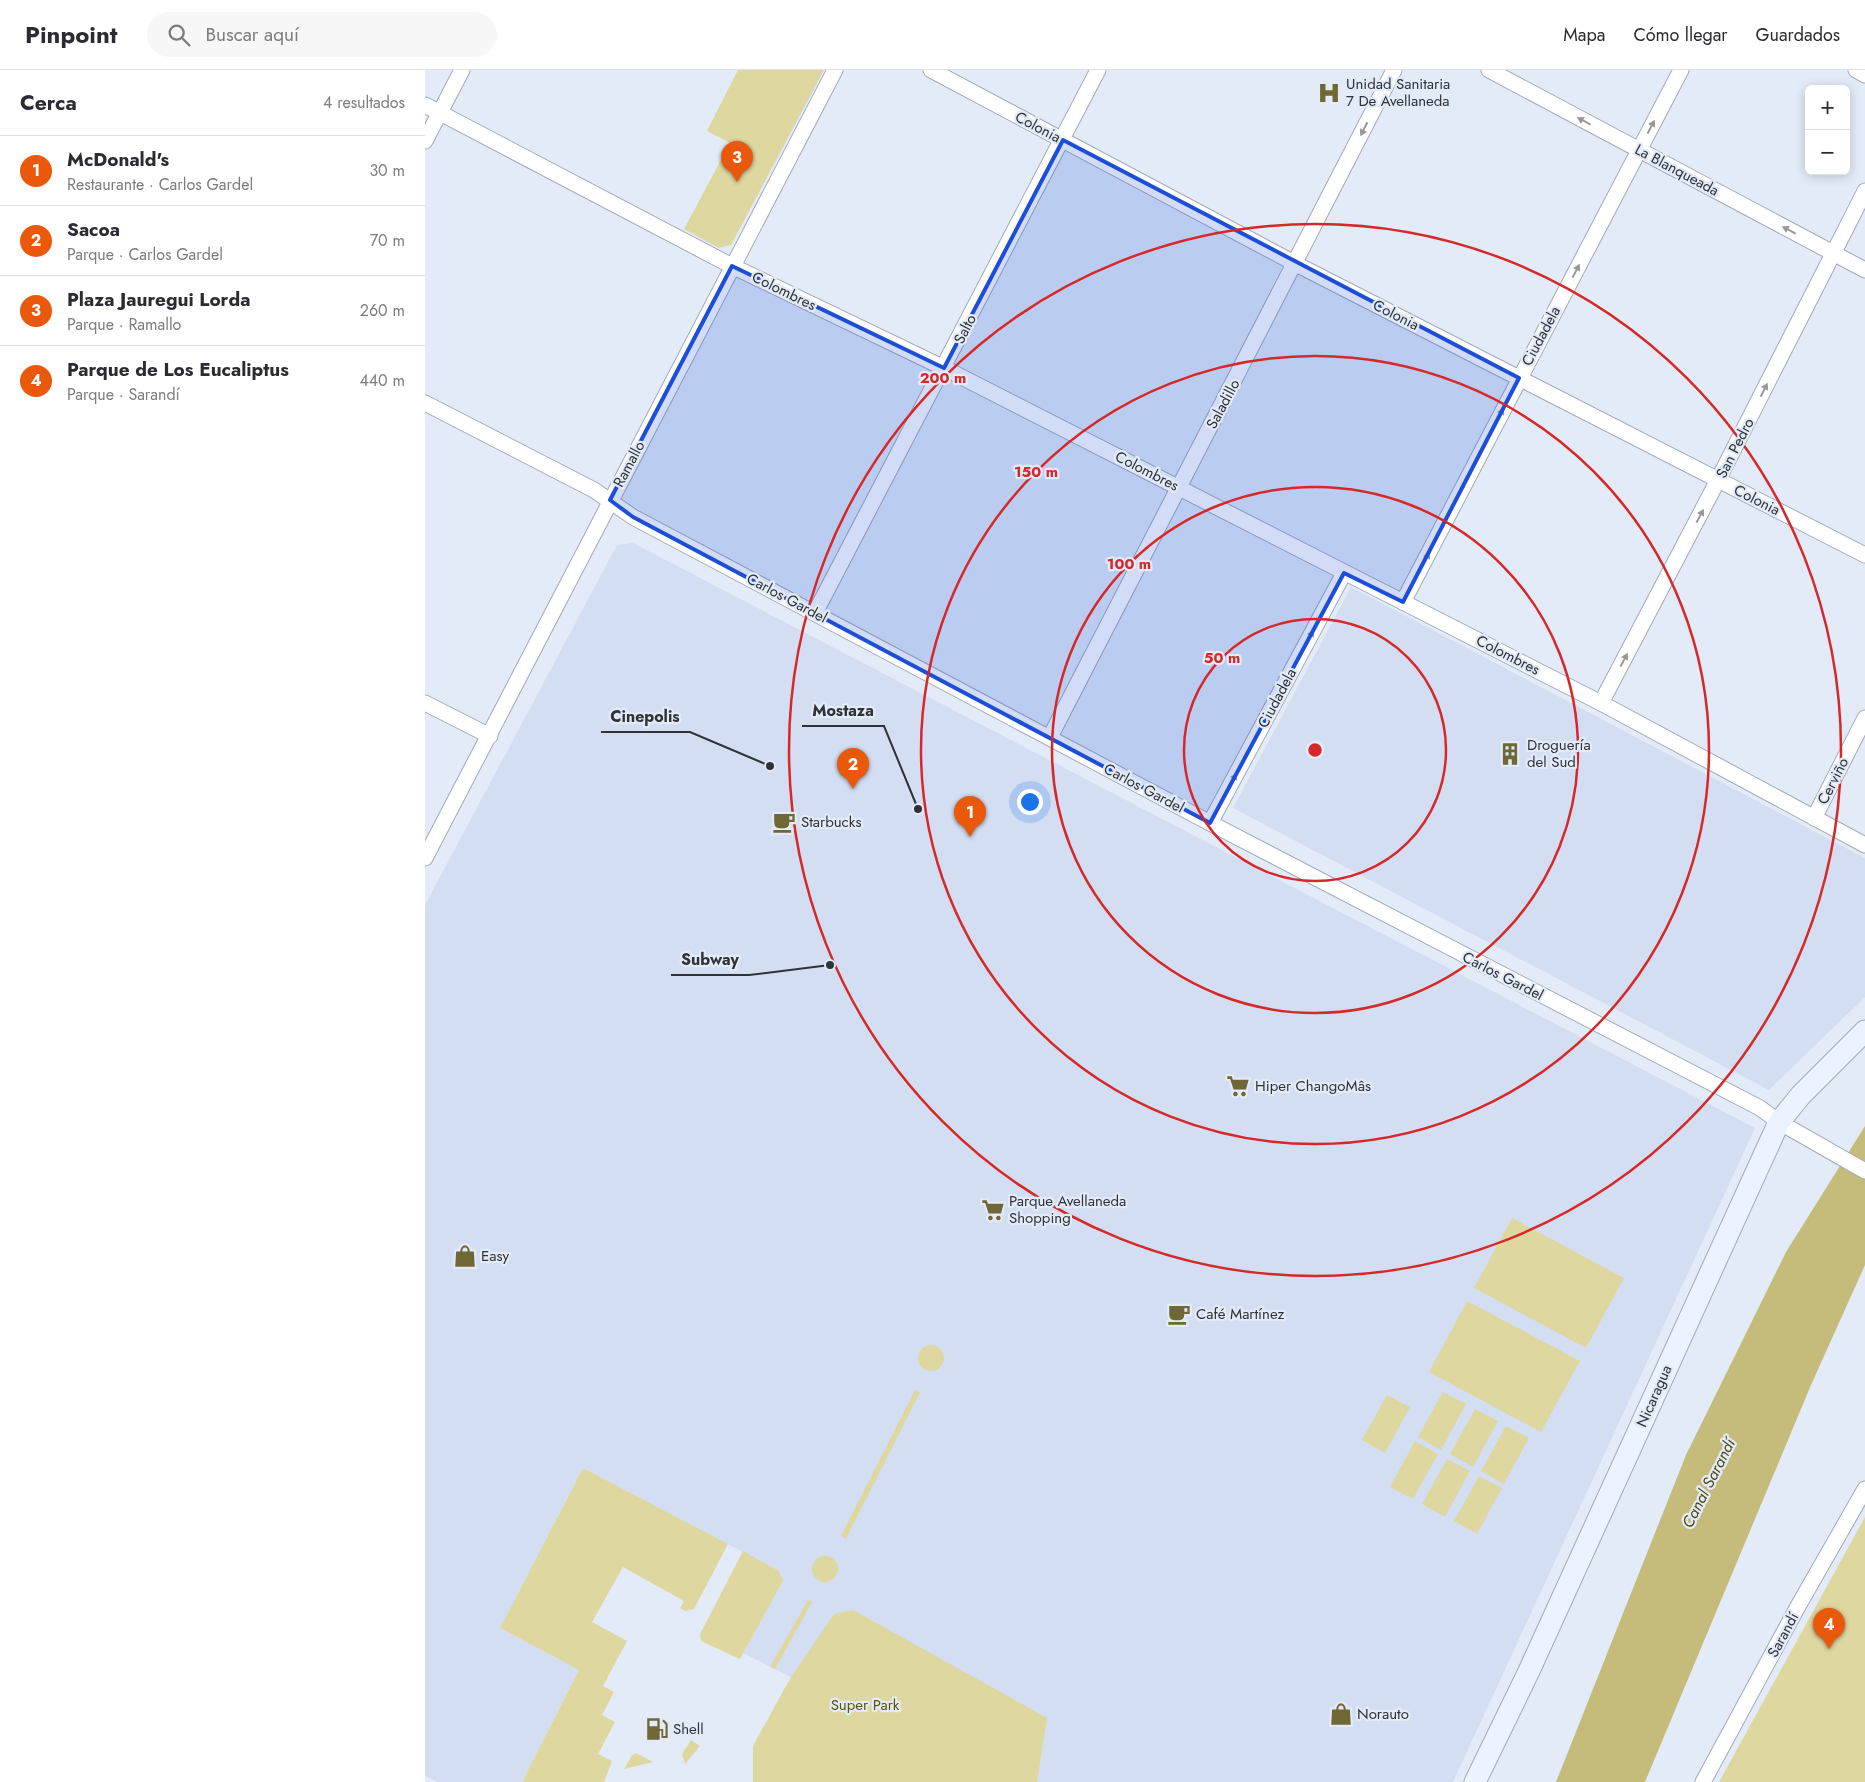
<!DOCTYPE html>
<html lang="es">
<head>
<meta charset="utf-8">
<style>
  :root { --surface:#fff; --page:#f7f7f7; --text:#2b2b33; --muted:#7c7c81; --line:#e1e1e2; --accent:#ea580c }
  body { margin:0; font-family:Jost,sans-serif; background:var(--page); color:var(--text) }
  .controls { position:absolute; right:15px; top:15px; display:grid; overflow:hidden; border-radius:8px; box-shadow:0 2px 12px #0003 }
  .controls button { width:45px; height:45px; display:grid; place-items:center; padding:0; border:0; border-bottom:1px solid var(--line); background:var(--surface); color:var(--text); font:25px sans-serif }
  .you { position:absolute; left:604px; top:731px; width:18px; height:18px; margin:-12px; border:4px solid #fff; border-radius:50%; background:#1a73e8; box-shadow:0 0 0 8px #1a73e833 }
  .badge { display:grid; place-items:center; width:32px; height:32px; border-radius:50%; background:var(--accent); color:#fff; font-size:16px; font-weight:700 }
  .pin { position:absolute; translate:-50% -41px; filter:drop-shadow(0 1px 2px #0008) }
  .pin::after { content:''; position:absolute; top:26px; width:18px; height:15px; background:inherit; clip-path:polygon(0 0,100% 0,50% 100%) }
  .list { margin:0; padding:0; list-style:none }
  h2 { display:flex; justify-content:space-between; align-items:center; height:65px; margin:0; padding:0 20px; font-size:21px }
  h2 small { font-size:16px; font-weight:400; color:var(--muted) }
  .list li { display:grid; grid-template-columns:32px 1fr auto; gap:15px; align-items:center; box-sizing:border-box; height:70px; padding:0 20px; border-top:1px solid var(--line) }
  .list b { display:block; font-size:19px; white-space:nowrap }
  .list p { margin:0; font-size:16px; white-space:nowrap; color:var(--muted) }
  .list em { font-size:16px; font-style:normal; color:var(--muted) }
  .icon { flex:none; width:28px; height:28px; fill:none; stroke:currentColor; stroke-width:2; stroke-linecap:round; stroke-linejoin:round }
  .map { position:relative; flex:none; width:1440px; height:1712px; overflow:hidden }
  header { display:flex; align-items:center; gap:30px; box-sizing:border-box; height:70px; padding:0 25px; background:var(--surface); border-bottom:1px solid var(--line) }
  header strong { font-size:24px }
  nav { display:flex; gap:28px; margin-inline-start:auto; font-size:18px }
  .search { width:350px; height:45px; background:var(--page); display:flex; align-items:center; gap:12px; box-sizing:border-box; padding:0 18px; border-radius:28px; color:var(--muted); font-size:19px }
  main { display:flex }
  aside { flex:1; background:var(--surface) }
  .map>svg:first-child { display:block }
</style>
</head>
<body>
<header>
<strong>Pinpoint</strong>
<div class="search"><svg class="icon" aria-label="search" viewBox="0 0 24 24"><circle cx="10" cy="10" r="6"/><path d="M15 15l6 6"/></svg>Buscar aquí</div>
<nav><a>Mapa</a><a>Cómo llegar</a><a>Guardados</a></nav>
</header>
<main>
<aside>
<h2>Cerca<small>4 resultados</small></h2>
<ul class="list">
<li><span class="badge">1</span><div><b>McDonald's</b><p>Restaurante · Carlos Gardel</p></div><em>30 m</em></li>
<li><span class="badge">2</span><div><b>Sacoa</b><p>Parque · Carlos Gardel</p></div><em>70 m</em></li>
<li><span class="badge">3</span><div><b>Plaza Jauregui Lorda</b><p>Parque · Ramallo</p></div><em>260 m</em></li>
<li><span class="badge">4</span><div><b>Parque de Los Eucaliptus</b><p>Parque · Sarandí</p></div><em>440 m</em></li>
</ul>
</aside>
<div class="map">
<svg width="1440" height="1712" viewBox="0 0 1440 1712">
  <rect width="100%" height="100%" fill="#e3ebf8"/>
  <g fill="#d3def3">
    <polygon points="208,473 1330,1058 1028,1712 328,1712 328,1676 366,1607 318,1583 358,1511 354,1501 158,1398 75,1558 154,1600 97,1712 12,1712 0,1706 0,835 192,475"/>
    <polygon points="926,517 1440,788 1440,927 1344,1020 808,738"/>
  </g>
  <g fill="#dfd7a0">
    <polygon points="313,0 399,0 306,175 294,178 259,159 305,73 282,61"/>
    <polygon points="1087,1148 1199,1208 1161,1278 1049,1218"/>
    <polygon points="1042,1231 1155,1291 1116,1362 1004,1302"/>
    <circle cx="506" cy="1288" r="13"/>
    <polygon points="490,1320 495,1322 421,1469 416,1466"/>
    <polygon points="1018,1322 1041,1334 1016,1380 993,1367"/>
    <polygon points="962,1325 985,1337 960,1383 937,1370"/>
    <polygon points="1050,1339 1073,1351 1048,1397 1025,1384"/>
    <polygon points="1081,1356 1104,1368 1079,1414 1056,1401"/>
    <polygon points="990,1371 1013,1384 988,1429 965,1417"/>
    <polygon points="1022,1389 1045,1401 1020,1447 997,1434"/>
    <polygon points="158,1398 303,1474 269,1539 260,1541 255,1538 259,1531 198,1497 167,1552 202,1571 178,1616 189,1622 177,1645 190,1652 173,1684 187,1691 179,1712 97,1712 154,1600 75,1558"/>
    <polygon points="1054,1406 1077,1418 1052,1464 1029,1451"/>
    <polygon points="1440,1447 1440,1712 1294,1712"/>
    <polygon points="318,1481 354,1501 358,1511 315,1589 276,1571 275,1564"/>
    <circle cx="400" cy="1499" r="13"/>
    <polygon points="383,1530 387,1532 350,1599 345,1597"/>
    <polygon points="428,1540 622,1648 612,1712 328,1712 328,1676 366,1607 409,1544"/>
    <polygon points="266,1670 275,1676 260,1694 257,1684"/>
    <polygon points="211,1683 228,1692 199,1699 207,1685"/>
  </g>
  <polygon fill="#c5bc7b" points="1440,1056 1440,1195 1386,1315 1220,1712 1131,1712 1261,1385 1361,1182"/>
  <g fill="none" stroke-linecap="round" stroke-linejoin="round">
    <defs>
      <g id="minor">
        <polyline points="506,0 871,194 1440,485"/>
        <polyline points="1064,0 1440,200"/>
        <polyline points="1431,0 1440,5"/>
        <polyline points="0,35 307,196 519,298 1176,633 1440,775"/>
        <polyline points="0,71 37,0"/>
        <polyline points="0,333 169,420 208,447 785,753 1335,1038 1354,1052 1440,1101"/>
        <polyline points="978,532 1256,0"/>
        <polyline points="390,543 673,0"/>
        <polyline points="0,633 65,666"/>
        <polyline points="1176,633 1293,410 1440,121"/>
        <polyline points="625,667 969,0"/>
        <polyline points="1389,748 1440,648"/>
        <polyline points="785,753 919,503"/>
        <polyline points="0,788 410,0"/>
        <polyline points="1278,1712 1372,1538 1440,1419"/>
      </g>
      <polyline id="secondary" points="1050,1712 1104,1601 1354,1052 1376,1025 1440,961"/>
    </defs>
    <use href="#minor" stroke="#a3aab7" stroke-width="17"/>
    <use href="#secondary" stroke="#a3aab7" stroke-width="23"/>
    <use href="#minor" stroke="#fff" stroke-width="15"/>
    <use href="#secondary" stroke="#ecf2ff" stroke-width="21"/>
  </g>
  <defs><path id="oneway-solid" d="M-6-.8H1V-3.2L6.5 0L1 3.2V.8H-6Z" transform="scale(1.25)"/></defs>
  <g fill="#97989b">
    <use href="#oneway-solid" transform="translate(1159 51) rotate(-152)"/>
    <use href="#oneway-solid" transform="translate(1226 57) rotate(-62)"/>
    <use href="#oneway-solid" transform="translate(939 59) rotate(117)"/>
    <use href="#oneway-solid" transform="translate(1364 160) rotate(-152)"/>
    <use href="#oneway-solid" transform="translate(1151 201) rotate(-62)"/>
    <use href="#oneway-solid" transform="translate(1339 320) rotate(-63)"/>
    <use href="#oneway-solid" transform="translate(1075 345) rotate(-63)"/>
    <use href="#oneway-solid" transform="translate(1275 446) rotate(-62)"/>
    <use href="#oneway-solid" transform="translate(1001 489) rotate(-63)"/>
    <use href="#oneway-solid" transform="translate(885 567) rotate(-62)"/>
    <use href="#oneway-solid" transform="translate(1199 590) rotate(-62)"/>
    <use href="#oneway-solid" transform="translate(808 710) rotate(-62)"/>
  </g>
  <path fill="#1d4ed8" fill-opacity="0.2" stroke="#1d4ed8" stroke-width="4" stroke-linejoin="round" d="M638,70L1094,308L978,532L919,503L785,753L208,447L185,430L307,196L519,298Z"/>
  <g fill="none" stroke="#d62828" stroke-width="2.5">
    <circle cx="890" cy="680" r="131"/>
    <circle cx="890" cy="680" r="263"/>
    <circle cx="890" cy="680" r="394"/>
    <circle cx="890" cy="680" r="526"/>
  </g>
  <defs>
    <symbol id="hospital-bare" viewBox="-9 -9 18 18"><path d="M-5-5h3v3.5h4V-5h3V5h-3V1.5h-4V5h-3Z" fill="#6f6834" stroke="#e3ebf8" stroke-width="2.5" paint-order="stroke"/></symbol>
    <symbol id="building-bare" viewBox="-9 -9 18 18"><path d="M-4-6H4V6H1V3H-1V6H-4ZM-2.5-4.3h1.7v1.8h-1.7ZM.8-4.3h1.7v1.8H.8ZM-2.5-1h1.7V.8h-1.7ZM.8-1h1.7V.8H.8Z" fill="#6f6834" stroke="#e3ebf8" stroke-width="2.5" paint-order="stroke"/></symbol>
    <symbol id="cafe-bare" viewBox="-9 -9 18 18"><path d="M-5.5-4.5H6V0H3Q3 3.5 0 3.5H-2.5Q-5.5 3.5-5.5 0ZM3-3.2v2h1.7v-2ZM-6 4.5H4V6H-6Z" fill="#6f6834" stroke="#e3ebf8" stroke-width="2.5" paint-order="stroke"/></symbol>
    <symbol id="supermarket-bare" viewBox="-9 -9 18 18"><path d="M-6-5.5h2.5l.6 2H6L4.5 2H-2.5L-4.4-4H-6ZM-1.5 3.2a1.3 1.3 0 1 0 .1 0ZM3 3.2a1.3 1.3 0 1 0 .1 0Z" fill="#6f6834" stroke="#e3ebf8" stroke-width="2.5" paint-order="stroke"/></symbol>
    <symbol id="shop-bare" viewBox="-9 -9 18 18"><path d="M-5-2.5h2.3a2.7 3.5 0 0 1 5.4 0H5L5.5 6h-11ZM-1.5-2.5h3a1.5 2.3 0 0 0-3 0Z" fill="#6f6834" stroke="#e3ebf8" stroke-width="2.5" paint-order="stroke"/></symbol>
    <symbol id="fuel-bare" viewBox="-9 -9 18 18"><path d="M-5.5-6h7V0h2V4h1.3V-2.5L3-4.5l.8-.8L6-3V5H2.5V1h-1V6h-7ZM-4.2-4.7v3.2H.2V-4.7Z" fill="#6f6834" stroke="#e3ebf8" stroke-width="2.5" paint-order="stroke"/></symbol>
  </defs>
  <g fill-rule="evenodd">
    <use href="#hospital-bare" x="888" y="7" width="32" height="32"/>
    <use href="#building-bare" x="1069" y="668" width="32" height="32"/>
    <use href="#cafe-bare" x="343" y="736" width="32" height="32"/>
    <use href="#supermarket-bare" x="797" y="1000" width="32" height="32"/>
    <use href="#supermarket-bare" x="552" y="1124" width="32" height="32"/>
    <use href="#shop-bare" x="24" y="1170" width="32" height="32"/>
    <use href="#cafe-bare" x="738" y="1228" width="32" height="32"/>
    <use href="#shop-bare" x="900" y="1628" width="32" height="32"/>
    <use href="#fuel-bare" x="216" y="1643" width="32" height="32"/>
  </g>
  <g text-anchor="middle" stroke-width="4.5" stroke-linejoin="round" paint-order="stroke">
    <g font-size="15" fill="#2f3237" stroke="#e3ebf8" text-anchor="start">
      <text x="921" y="19">Unidad Sanitaria<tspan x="921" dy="17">7 De Avellaneda</tspan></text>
      <text x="1102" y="680">Droguería<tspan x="1102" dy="17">del Sud</tspan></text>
      <text x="376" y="757">Starbucks</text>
      <text x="830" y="1021">Hiper ChangoMâs</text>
      <text x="584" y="1136">Parque Avellaneda<tspan x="584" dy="17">Shopping</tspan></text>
      <text x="56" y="1191">Easy</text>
      <text x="771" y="1249">Café Martínez</text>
      <text x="932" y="1649">Norauto</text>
      <text x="248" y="1664">Shell</text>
    </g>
    <g font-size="15" fill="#2f3237" stroke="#e3ebf8">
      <text transform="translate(613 57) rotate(28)" y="5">Colonia</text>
      <text transform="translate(1252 100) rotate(28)" y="5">La Blanqueada</text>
      <text transform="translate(359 221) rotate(26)" y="5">Colombres</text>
      <text transform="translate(971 245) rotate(27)" y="5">Colonia</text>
      <text transform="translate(540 259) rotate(-63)" y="5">Salto</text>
      <text transform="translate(1116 266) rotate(-62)" y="5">Ciudadela</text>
      <text transform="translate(798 334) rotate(-62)" y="5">Saladillo</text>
      <text transform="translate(1310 378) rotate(-63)" y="5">San Pedro</text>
      <text transform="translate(204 394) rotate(-62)" y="5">Ramallo</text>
      <text transform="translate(722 401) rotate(27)" y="5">Colombres</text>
      <text transform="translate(1332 430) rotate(27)" y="5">Colonia</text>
      <text transform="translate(362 528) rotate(28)" y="5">Carlos Gardel</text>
      <text transform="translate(1083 585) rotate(27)" y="5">Colombres</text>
      <text transform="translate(852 628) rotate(-62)" y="5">Ciudadela</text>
      <text transform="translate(1408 711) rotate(-63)" y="5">Cerviño</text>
      <text transform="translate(719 718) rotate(28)" y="5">Carlos Gardel</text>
      <text transform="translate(1078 906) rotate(27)" y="5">Carlos Gardel</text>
      <text transform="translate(1229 1326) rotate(-66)" y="5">Nicaragua</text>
      <text transform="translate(1358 1565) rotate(-62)" y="5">Sarandí</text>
    </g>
    <g font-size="15" fill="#5f5400" stroke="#e3ebf8">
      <text x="440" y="1640">Super Park</text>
    </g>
    <g font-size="16" font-style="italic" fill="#4e4714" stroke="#e3ebf8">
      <text transform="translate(1283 1413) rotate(-63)" y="6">Canal Sarandí</text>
    </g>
  </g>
  <circle cx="890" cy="680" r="8" fill="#d62828" stroke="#e3ebf8" stroke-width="2.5"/>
  <g font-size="15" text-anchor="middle" font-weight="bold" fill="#d62828" stroke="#e3ebf8" stroke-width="4.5" stroke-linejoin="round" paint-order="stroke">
    <text x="518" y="313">200 m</text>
    <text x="611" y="407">150 m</text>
    <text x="704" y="499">100 m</text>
    <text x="797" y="593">50 m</text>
  </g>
  <path fill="none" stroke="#2f3237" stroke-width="2" d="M493 739L459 656H377M345 696L265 662H176M405 895L324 905H246"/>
  <g fill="#2f3237" stroke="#e3ebf8" stroke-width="2">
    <circle cx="493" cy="739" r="5"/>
    <circle cx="345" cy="696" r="5"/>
    <circle cx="405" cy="895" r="5"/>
  </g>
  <g font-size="16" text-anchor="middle" font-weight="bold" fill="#2f3237" stroke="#e3ebf8" stroke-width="4.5" stroke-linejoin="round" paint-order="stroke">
    <text x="418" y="646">Mostaza</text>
    <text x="220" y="652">Cinepolis</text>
    <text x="285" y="895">Subway</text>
  </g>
</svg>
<div class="controls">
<button>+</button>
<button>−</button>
</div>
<div class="you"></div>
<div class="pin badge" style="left:545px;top:767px">1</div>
<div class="pin badge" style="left:428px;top:719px">2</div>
<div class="pin badge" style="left:312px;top:112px">3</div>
<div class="pin badge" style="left:1404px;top:1579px">4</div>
</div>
</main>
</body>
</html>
